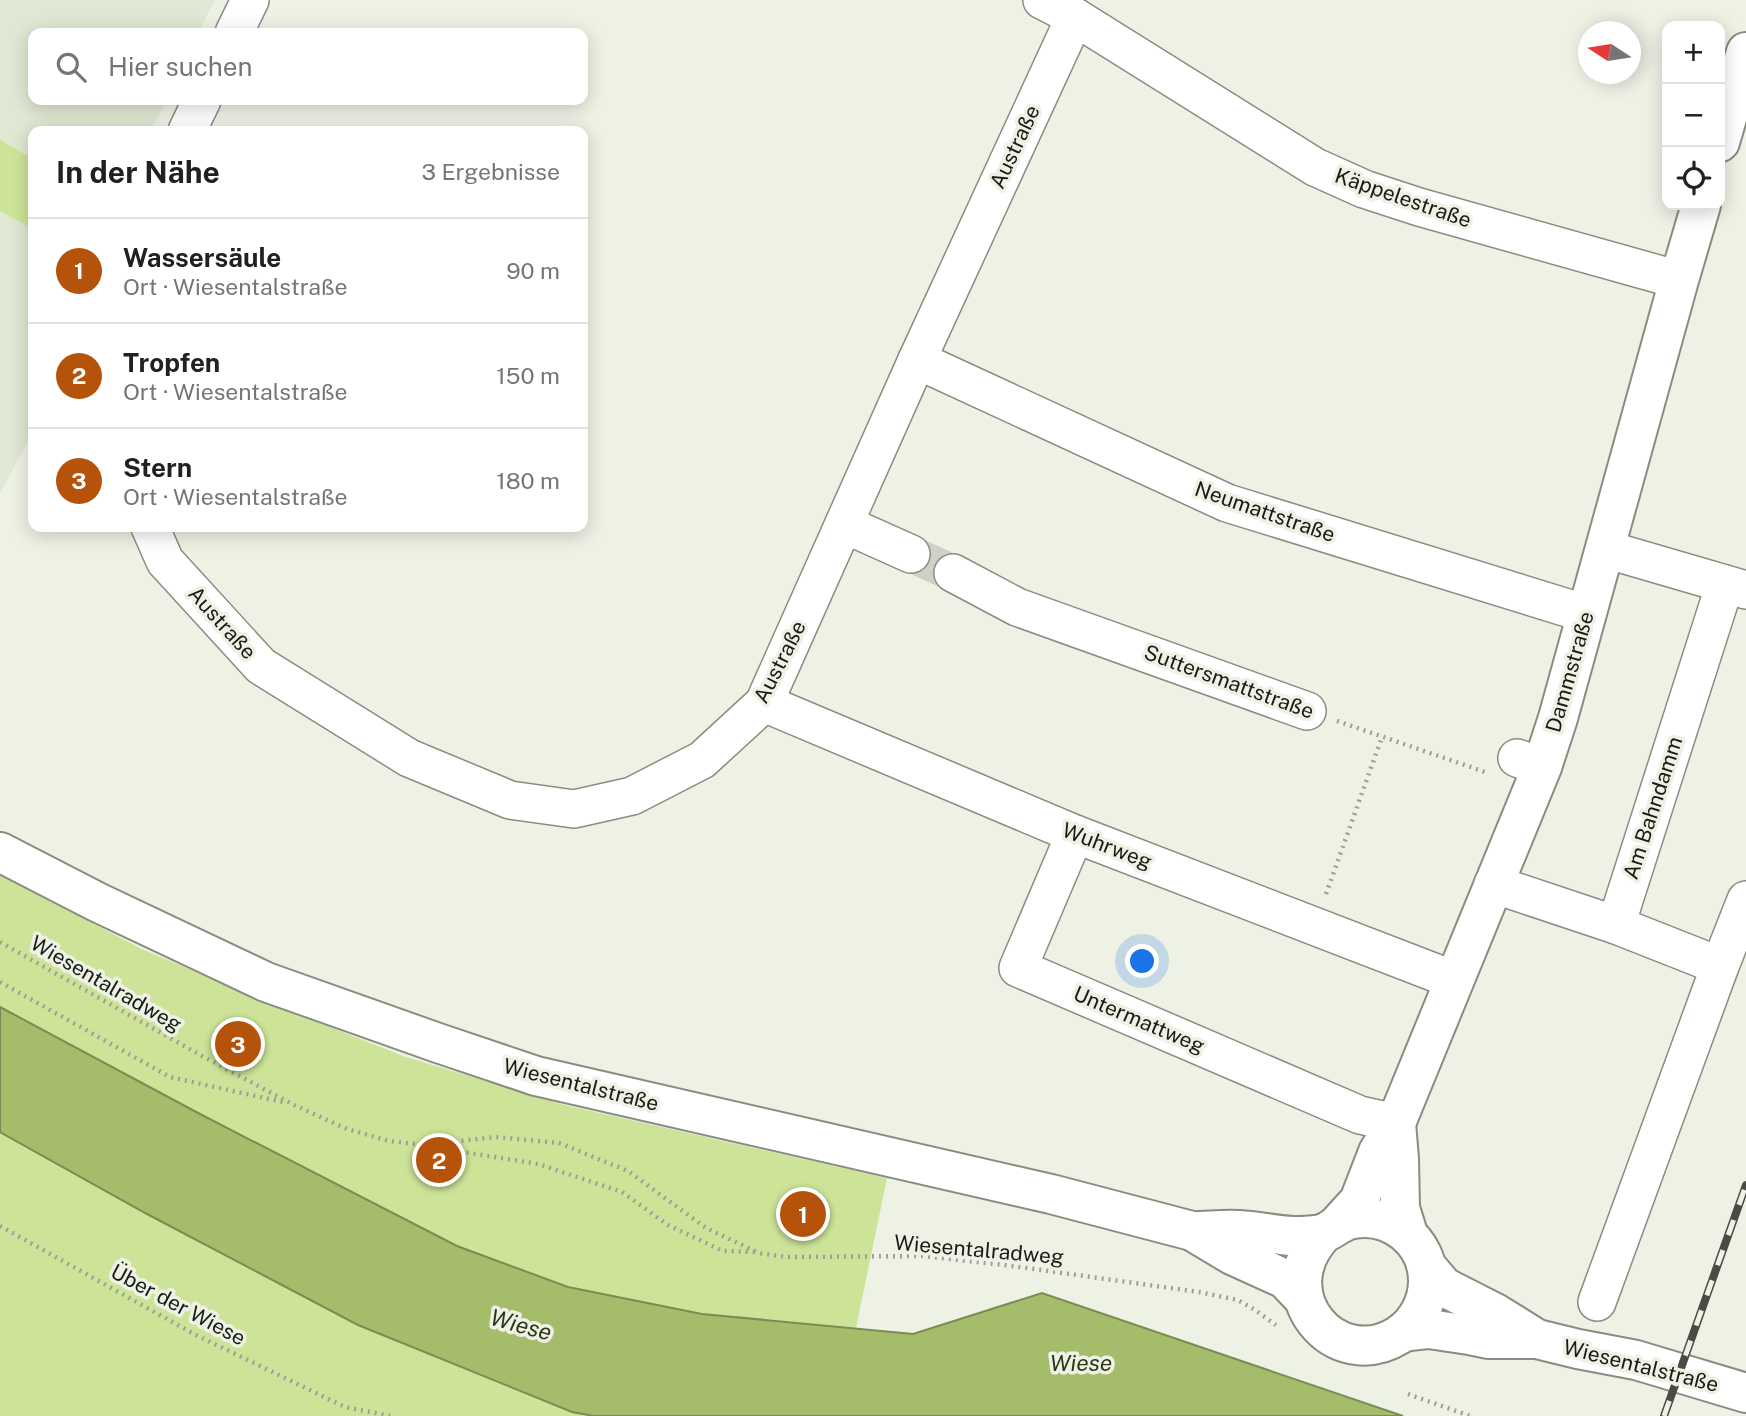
<!DOCTYPE html>
<html lang="de">
<head>
<meta charset="utf-8">
<style>
  :root { --surface:#fff; --page:#f6f6f6; --text:#202124; --muted:#757577; --line:#e0e0e0; --accent:#b45309 }
  body { margin:0; font-family:"Public Sans",sans-serif; background:var(--page); color:var(--text) }
  .controls { position:absolute; right:21px; top:21px; display:grid; overflow:hidden; border-radius:14px; box-shadow:0 4px 18px #0003 }
  .controls button { width:63px; height:63px; display:grid; place-items:center; padding:0; border:0; border-bottom:2px solid var(--line); background:var(--surface); color:var(--text); font:35px sans-serif }
  .compass { position:absolute; left:1578px; top:21px; width:63px; height:63px; border-radius:50%; background:var(--surface); box-shadow:0 4px 18px #0003; rotate:282deg }
  .you { position:absolute; left:1143px; top:962px; width:24px; height:24px; margin:-18px; border:5px solid #fff; border-radius:50%; background:#1a73e8; box-shadow:0 0 0 10px #1a73e833 }
  .badge { display:grid; place-items:center; width:46px; height:46px; border-radius:50%; background:var(--accent); color:#fff; font-size:23px; font-weight:700 }
  .pin { position:absolute; translate:-50% -50%; border:4px solid #fff; box-shadow:0 2px 7px #0006 }
  .list { margin:0; padding:0; list-style:none }
  h2 { display:flex; justify-content:space-between; align-items:center; height:91px; margin:0; padding:0 28px; font-size:30px }
  h2 small { font-size:23px; font-weight:400; color:var(--muted) }
  .list li { display:grid; grid-template-columns:46px 1fr auto; gap:21px; align-items:center; box-sizing:border-box; height:105px; padding:0 28px; border-top:2px solid var(--line) }
  .list b { display:block; font-size:26px; white-space:nowrap }
  .list p { margin:0; font-size:23px; white-space:nowrap; color:var(--muted) }
  .list em { font-size:23px; font-style:normal; color:var(--muted) }
  .icon { flex:none; width:38px; height:38px; fill:none; stroke:currentColor; stroke-width:2; stroke-linecap:round; stroke-linejoin:round }
  .map { position:relative; flex:none; width:1746px; height:1416px; overflow:hidden }
  .search { position:absolute; background:var(--surface); box-shadow:0 4px 18px #0003; left:28px; top:28px; width:560px; height:77px; display:flex; align-items:center; gap:18px; box-sizing:border-box; padding:0 24px; border-radius:14px; color:var(--muted); font-size:26px }
  .panel { position:absolute; background:var(--surface); box-shadow:0 4px 18px #0003; left:28px; top:126px; width:560px; height:406px; border-radius:14px }
  .map>svg:first-child { display:block }
</style>
</head>
<body>
<div class="map">
<svg width="1746" height="1416" viewBox="0 0 1746 1416">
  <rect width="100%" height="100%" fill="#eef2e5"/>
  <polygon fill="#e0e7d2" points="0,0 215,0 198,33 33,33 33,100 166,100 151,131 33,131 33,432 0,493"/>
  <g fill="#cde498">
    <polygon points="0,140 33,159 33,229 0,211"/>
    <polygon points="0,875 142,949 276,1006 406,1057 564,1105 887,1178 856,1328 702,1314 568,1287 457,1246 200,1114 0,1007"/>
    <polygon points="0,1132 147,1214 358,1325 572,1412 594,1416 0,1416"/>
  </g>
  <polygon fill="#a5bc6b" stroke="#7b8c52" stroke-width="2" points="0,1007 200,1114 457,1246 568,1287 702,1314 913,1334 1042,1293 1403,1416 594,1416 572,1412 358,1325 147,1214 0,1132"/>
  <g fill="none" stroke-linecap="round" stroke-linejoin="round">
    <polyline stroke="#ced2c6" stroke-width="37" stroke-dasharray="37 18" stroke-linecap="butt" points="911,554 953,573"/>
    <defs>
      <g id="minor">
        <polyline points="1042,0 1075,17 1315,167 1364,189 1419,207 1679,280"/>
        <polyline points="234,33 250,0"/>
        <polyline points="187,131 202,100"/>
        <polyline points="917,360 1227,503 1587,614"/>
        <polyline points="844,524 911,554"/>
        <polyline points="150,527 165,561 261,666 409,758 510,800 574,809 632,796 702,760 764,703 917,360 1075,17"/>
        <polyline points="1605,549 1746,590"/>
        <polyline points="953,573 1017,607 1307,711"/>
        <polyline points="764,703 1075,834 1454,980"/>
        <polyline points="1517,758 1542,767"/>
        <polyline points="1075,834 1018,968 1360,1115 1396,1123"/>
        <polyline points="1493,884 1616,925"/>
        <polyline points="1720,966 1746,900"/>
        <polyline points="1597,1302 1720,966 1616,925 1725,584"/>
      </g>
      <g id="major">
        <polyline points="1720,142 1746,52"/>
        <polyline points="0,852 97,902 266,982 438,1043 536,1076 1051,1194 1192,1231 1232,1255 1285,1279 1304,1299"/>
        <polyline points="1396,1123 1399,1159 1400,1208 1408,1234"/>
        <polyline points="1338,1224 1359,1201 1378,1152 1396,1123 1542,767 1558,718 1679,280 1701,205"/>
        <path d="M1192,1231C1207,1231 1224,1229 1239,1230C1257,1231 1275,1235 1292,1236C1301,1236 1316,1236 1324,1233C1334,1229 1341,1221 1353,1219C1391,1212 1428,1241 1428,1281C1428,1302 1417,1323 1399,1335C1335,1375 1266,1293 1324,1233"/>
        <polyline points="1427,1267 1444,1287 1497,1314 1537,1339"/>
        <polyline points="1403,1332 1429,1329 1469,1335 1488,1339 1537,1339 1578,1349 1636,1360 1746,1393"/>
      </g>
    </defs>
    <use href="#minor" stroke="#898d81" stroke-width="40"/>
    <use href="#major" stroke="#898d81" stroke-width="42"/>
    <g stroke="#9da096" stroke-width="4.5" stroke-dasharray="2 5" stroke-linecap="butt">
      <polyline points="1337,721 1488,773"/>
      <polyline points="1326,894 1382,737"/>
      <polyline points="0,942 202,1056 294,1105 347,1129 389,1141 424,1145 496,1137 559,1143 628,1171 706,1228 759,1253 786,1257 922,1256 1005,1265 1199,1292 1238,1300 1255,1310 1276,1325"/>
      <polyline points="0,982 170,1077 287,1103"/>
      <polyline points="432,1147 538,1164 622,1192 668,1225 723,1251 755,1252"/>
      <polyline points="0,1226 194,1334 345,1407 390,1416"/>
      <polyline points="1408,1394 1470,1416"/>
    </g>
    <use href="#minor" stroke="#fff" stroke-width="37"/>
    <use href="#major" stroke="#fff" stroke-width="38"/>
    <defs>
      <polyline id="rail" points="1664,1416 1746,1185"/>
    </defs>
    <use href="#rail" stroke="#494b44" stroke-width="8"/>
    <use href="#rail" stroke="#eef2e5" stroke-width="5" stroke-dasharray="16" stroke-linecap="butt"/>
  </g>
  <g text-anchor="middle" stroke-width="7" stroke-linejoin="round" paint-order="stroke">
    <g font-size="21" fill="#191b16" stroke="#eef2e5">
      <text transform="translate(1015 147) rotate(-65)" y="7">Austraße</text>
      <text transform="translate(1403 198) rotate(19)" y="7">Käppelestraße</text>
      <text transform="translate(1265 512) rotate(19)" y="7">Neumattstraße</text>
      <text transform="translate(222 623) rotate(48)" y="7">Austraße</text>
      <text transform="translate(780 662) rotate(-63)" y="7">Austraße</text>
      <text transform="translate(1570 672) rotate(-74)" y="7">Dammstraße</text>
      <text transform="translate(1229 682) rotate(20)" y="7">Suttersmattstraße</text>
      <text transform="translate(1653 808) rotate(-72)" y="7">Am Bahndamm</text>
      <text transform="translate(1107 846) rotate(21)" y="7">Wuhrweg</text>
      <text transform="translate(106 984) rotate(30)" y="7">Wiesentalradweg</text>
      <text transform="translate(1139 1020) rotate(23)" y="7">Untermattweg</text>
      <text transform="translate(581 1085) rotate(14)" y="7">Wiesentalstraße</text>
      <text transform="translate(979 1250) rotate(5)" y="7">Wiesentalradweg</text>
      <text transform="translate(178 1305) rotate(28)" y="7">Über der Wiese</text>
      <text transform="translate(1641 1366) rotate(14)" y="7">Wiesentalstraße</text>
    </g>
    <g font-size="23" font-style="italic" fill="#2e3715" stroke="#eef2e5">
      <text transform="translate(521 1325) rotate(15)" y="8">Wiese</text>
      <text x="1081" y="1371">Wiese</text>
    </g>
  </g>
</svg>
<div class="controls">
<button>+</button>
<button>−</button>
<button><svg class="icon" aria-label="locate" viewBox="0 0 24 24"><circle cx="12" cy="12" r="6"/><path d="M12 2v4M12 18v4M2 12h4M18 12h4"/></svg></button>
</div>
<svg class="compass" viewBox="-18 -18 36 36"><path d="M0-13l5 13h-10z" fill="#e53935"/><path d="M0 13l5-13h-10z" fill="#757577"/></svg>
<div class="you"></div>
<div class="pin badge" style="left:803px;top:1214px">1</div>
<div class="pin badge" style="left:439px;top:1160px">2</div>
<div class="pin badge" style="left:238px;top:1044px">3</div>
<div class="search"><svg class="icon" aria-label="search" viewBox="0 0 24 24"><circle cx="10" cy="10" r="6"/><path d="M15 15l6 6"/></svg>Hier suchen</div>
<section class="panel">
<h2>In der Nähe<small>3 Ergebnisse</small></h2>
<ul class="list">
<li><span class="badge">1</span><div><b>Wassersäule</b><p>Ort · Wiesentalstraße</p></div><em>90 m</em></li>
<li><span class="badge">2</span><div><b>Tropfen</b><p>Ort · Wiesentalstraße</p></div><em>150 m</em></li>
<li><span class="badge">3</span><div><b>Stern</b><p>Ort · Wiesentalstraße</p></div><em>180 m</em></li>
</ul>
</section>
</div>
</body>
</html>
